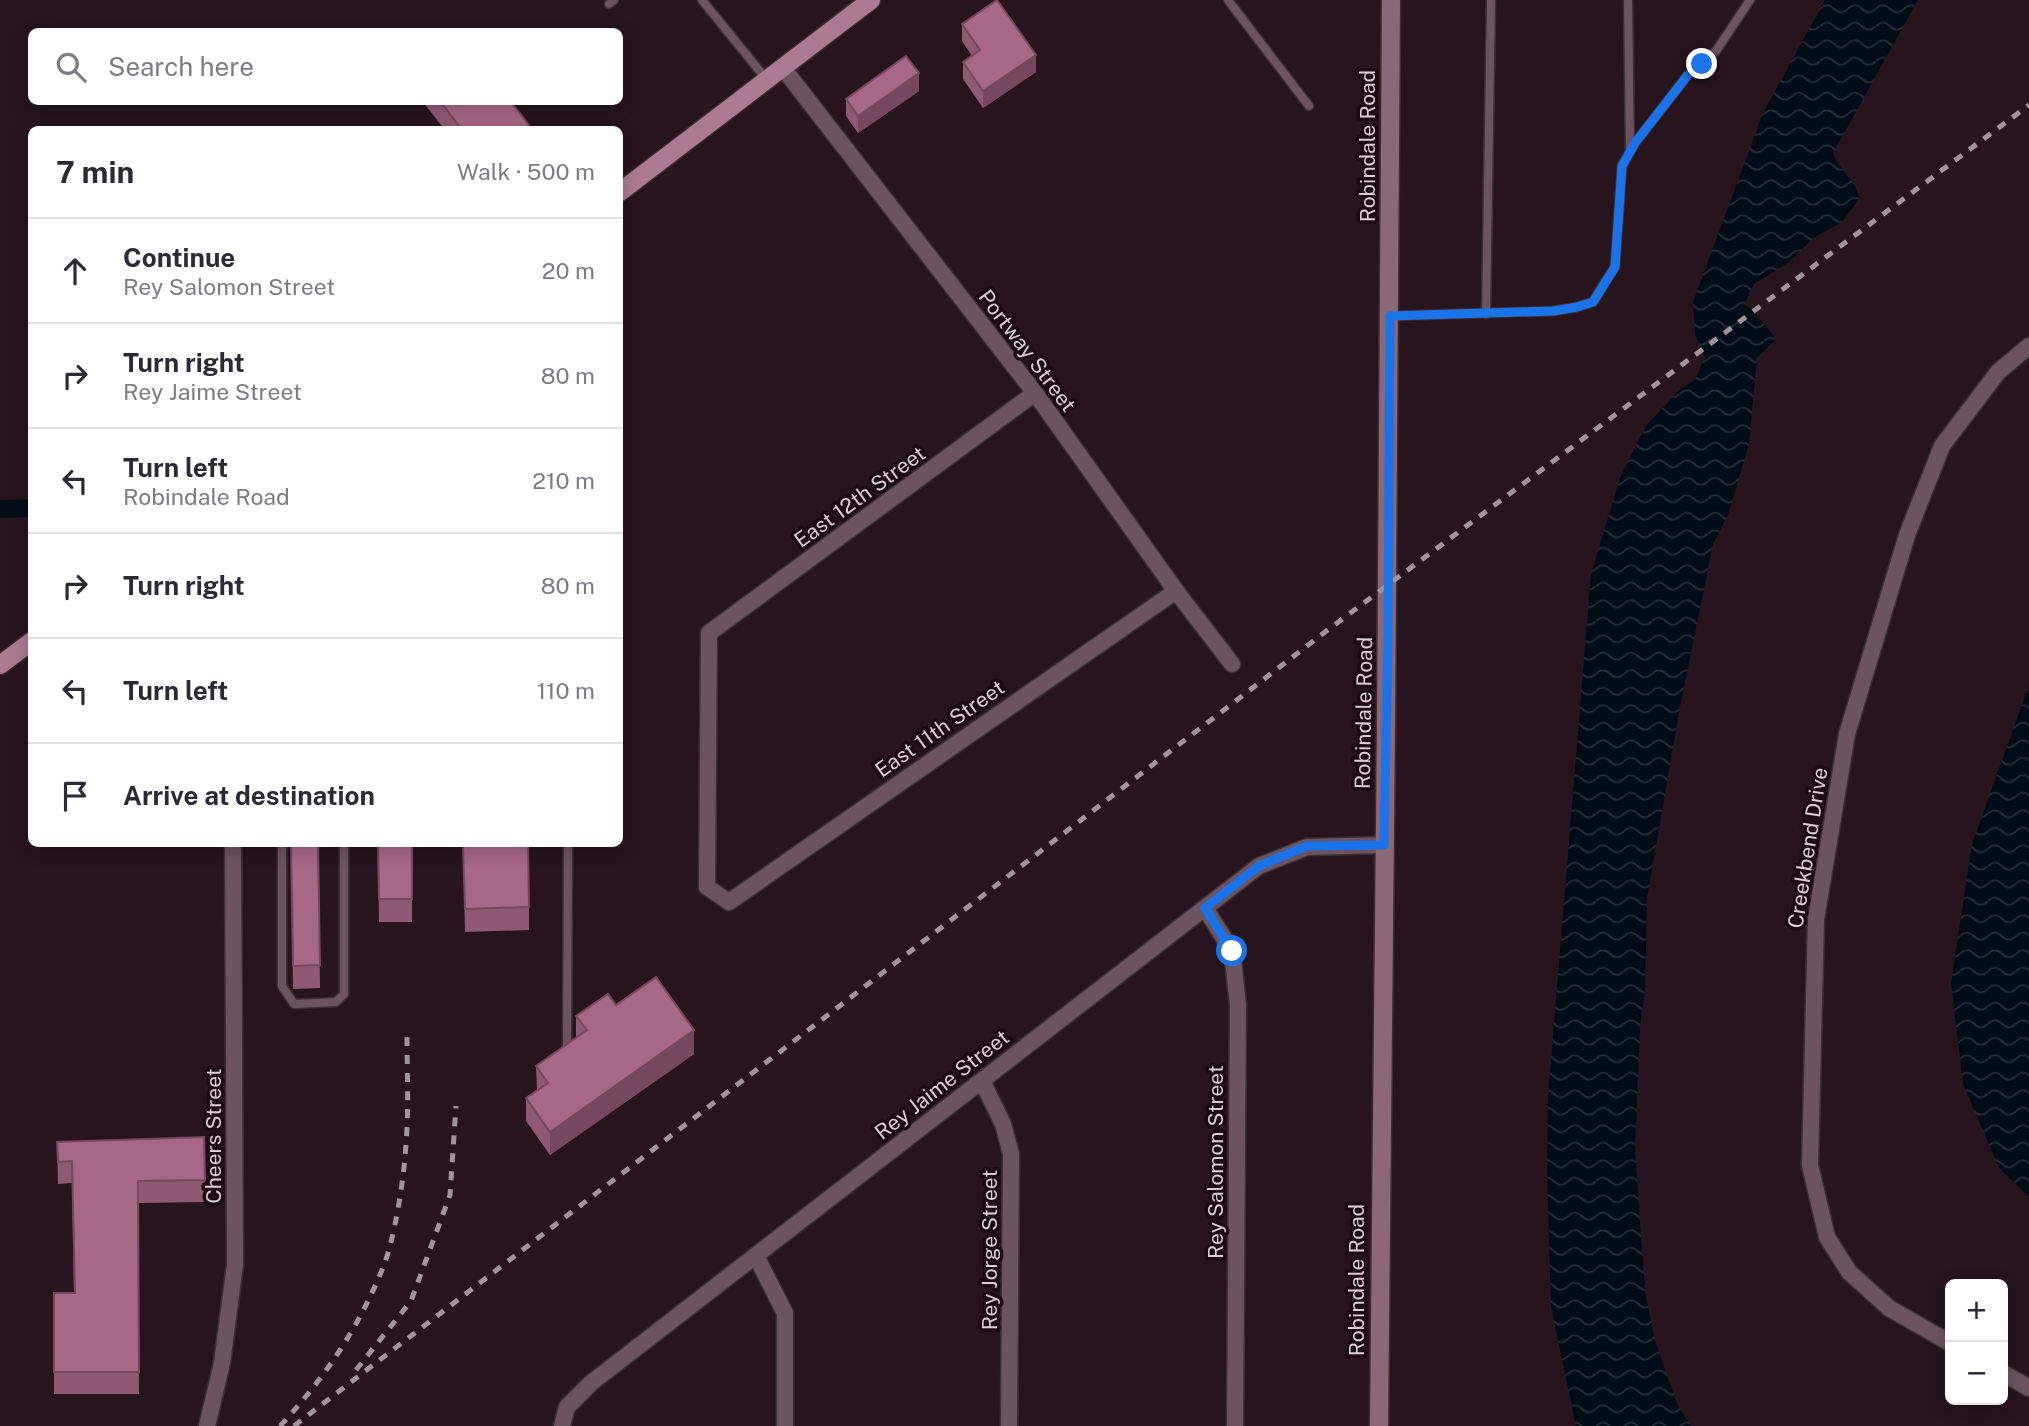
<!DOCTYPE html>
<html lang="en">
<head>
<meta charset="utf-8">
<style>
  :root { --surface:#fff; --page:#f7f7f7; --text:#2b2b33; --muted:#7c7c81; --line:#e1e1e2 }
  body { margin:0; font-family:"Public Sans",sans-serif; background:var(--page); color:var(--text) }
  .controls { position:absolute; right:21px; bottom:21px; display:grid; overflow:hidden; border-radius:10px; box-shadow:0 4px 18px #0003 }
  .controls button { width:63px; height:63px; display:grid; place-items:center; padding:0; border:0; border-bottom:2px solid var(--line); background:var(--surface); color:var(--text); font:35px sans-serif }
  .stop { position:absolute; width:21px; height:21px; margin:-16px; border:5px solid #1a73e8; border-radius:50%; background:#fff }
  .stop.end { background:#1a73e8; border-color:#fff; box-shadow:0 2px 7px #0008 }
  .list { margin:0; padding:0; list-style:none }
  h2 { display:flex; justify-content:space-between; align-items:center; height:91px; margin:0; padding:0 28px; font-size:30px }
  h2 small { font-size:23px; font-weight:400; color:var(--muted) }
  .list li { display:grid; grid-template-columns:46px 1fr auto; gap:21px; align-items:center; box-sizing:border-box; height:105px; padding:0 28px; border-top:2px solid var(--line) }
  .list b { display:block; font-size:26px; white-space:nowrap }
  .list p { margin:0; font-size:23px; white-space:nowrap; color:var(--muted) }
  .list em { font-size:23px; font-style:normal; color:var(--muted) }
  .icon { flex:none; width:38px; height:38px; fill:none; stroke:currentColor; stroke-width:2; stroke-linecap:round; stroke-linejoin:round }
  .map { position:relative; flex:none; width:2029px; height:1426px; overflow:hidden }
  .search { position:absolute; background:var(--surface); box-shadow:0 4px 18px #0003; left:28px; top:28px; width:595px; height:77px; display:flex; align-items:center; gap:18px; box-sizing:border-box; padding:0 24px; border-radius:10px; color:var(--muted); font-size:26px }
  .panel { position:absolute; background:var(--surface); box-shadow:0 4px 18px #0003; left:28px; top:126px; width:595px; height:721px; border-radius:10px }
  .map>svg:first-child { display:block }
</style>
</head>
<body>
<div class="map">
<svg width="2029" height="1426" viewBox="0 0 2029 1426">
  <defs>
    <pattern id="water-waves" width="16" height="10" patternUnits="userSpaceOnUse" patternTransform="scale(1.75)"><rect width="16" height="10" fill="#000d16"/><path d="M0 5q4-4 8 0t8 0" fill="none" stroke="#252f37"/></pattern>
  </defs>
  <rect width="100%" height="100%" fill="#27141d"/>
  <g fill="url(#water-waves)">
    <path d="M1825,0H1918L1833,153C1839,171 1858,181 1859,199L1842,222L1815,237L1789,262L1754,284L1744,305L1752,309L1776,339L1757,358L1749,444L1728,515L1713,544L1680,707L1647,898L1645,991L1640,1027L1635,1149L1645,1291L1655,1341L1678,1406L1691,1426H1576L1551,1307L1547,1173L1548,1097L1591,574L1620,478L1634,449L1646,426L1679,390L1695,380L1705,357L1695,335L1693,302L1763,113Z"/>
    <polygon points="2029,685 2029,1197 1999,1168 1963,1084 1951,983 1972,844"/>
  </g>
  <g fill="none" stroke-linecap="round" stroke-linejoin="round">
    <polyline stroke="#000d16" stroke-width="18" points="0,509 32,508"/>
    <defs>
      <g id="lane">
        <polyline points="702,0 767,80"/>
        <polyline points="1228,0 1309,106"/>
        <polyline points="1628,0 1630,151"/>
        <polyline points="609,4 614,0"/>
        <polyline points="1486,314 1491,0"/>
        <polyline points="1390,316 1553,311 1577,307 1593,302 1605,282 1615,267 1622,166 1635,143 1687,76 1716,51 1750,0"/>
        <polyline points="282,844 282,986 294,1004 336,1002 344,994 344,844"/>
        <polyline points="567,1053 568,844"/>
      </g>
      <g id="street">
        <polyline points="783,68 1035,393 1176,591 1232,664"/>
        <polyline points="1035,393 709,633 707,887 729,902 1176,591"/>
        <polyline points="1205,908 1232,951 1238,1005 1235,1426"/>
        <polyline points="982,1081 1003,1124 1011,1154 1009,1426"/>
        <polyline points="756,1256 785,1313 785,1426"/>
        <polyline points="1950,1343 1889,1308 1849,1272 1827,1237 1810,1165 1816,919 1847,734 1907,535 1942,446 1998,372 2029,346"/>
        <polyline points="2003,1373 2029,1388"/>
        <polyline points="207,1426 222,1363 235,1265 233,844"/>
        <polyline points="562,1426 567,1407 591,1383 1259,866 1307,847 1384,845"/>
      </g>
      <path id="secondary" d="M1379,1426C1383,951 1390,475 1391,0"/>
      <g id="primary">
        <polyline points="620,192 871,0"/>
        <polyline points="0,665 32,641"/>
      </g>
    </defs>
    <use href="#lane" stroke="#3c2f34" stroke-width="11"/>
    <use href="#street" stroke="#3c2f34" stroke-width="19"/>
    <use href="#secondary" stroke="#3c2f34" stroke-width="21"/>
    <use href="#primary" stroke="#3c2f34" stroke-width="21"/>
    <use href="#lane" stroke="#6b545e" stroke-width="8"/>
    <use href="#street" stroke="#6b545e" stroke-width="16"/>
    <use href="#secondary" stroke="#8c6778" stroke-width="18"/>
    <use href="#primary" stroke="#ac7a91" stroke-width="18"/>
    <g stroke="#a3939a" stroke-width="5" stroke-dasharray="9 9" stroke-linecap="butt">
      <polyline points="356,1370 411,1301 450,1195 456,1106"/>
      <path d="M280,1426C323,1380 358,1329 382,1270C395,1239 404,1178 406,1144C409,1108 407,1072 407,1037"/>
      <polyline points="294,1426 1329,629 2029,105"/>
    </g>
  </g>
  <g fill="#905973">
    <polygon points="962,24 1036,72 983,108 963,79 963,62 972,56 962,41"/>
    <polygon points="919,91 858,133 846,116 846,99"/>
    <polygon points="423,102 511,102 529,130 445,130"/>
    <polygon points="291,844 318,844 320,988 293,989"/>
    <polygon points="378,844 412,844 412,922 379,922"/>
    <polygon points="463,844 529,907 529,930 465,932"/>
    <polygon points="616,1005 694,1054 550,1155 526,1121 526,1098 537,1090 536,1066 576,1038 576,1016"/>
    <polygon points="57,1142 205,1180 205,1202 138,1203 139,1394 54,1394 54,1293 74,1293 72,1183 58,1184"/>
  </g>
  <g fill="#75485e">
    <polygon points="1036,55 1036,72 983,108 983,91"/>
    <polygon points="919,73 919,91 858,133 858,116"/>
    <polygon points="694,1030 694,1054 550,1155 550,1132"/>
  </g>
  <g fill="#a76786" stroke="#75485e" stroke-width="2">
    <polygon points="997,0 1036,55 983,91 963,62 980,50 962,24"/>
    <polygon points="906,56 919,73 858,116 846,99"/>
    <polygon points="441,102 511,102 529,125 523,130 462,130"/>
    <polygon points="291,844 318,844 320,965 293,966"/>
    <polygon points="378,844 412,844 412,899 379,899"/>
    <polygon points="463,844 528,844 529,907 465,909"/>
    <polygon points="656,977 694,1030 550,1132 526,1098 548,1083 536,1066 587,1030 576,1016 608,994 616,1005"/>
    <polygon points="204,1137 205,1180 138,1181 139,1372 54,1372 54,1293 75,1293 72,1161 58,1162 57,1142"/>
  </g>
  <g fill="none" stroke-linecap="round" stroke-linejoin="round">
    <polyline stroke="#1a73e8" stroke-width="9" points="1232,951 1205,908 1259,866 1307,846 1384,845 1388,638 1390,316 1553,311 1577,307 1593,302 1615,267 1622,166 1635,143 1687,76 1702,64"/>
  </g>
  <g text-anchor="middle" stroke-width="7" stroke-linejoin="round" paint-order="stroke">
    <g font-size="21" fill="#dbcdd3" stroke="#1d0b14">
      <text transform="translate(1368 146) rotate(-90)" y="7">Robindale Road</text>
      <text transform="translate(1027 351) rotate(53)" y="7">Portway Street</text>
      <text transform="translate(860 497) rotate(-36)" y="7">East 12th Street</text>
      <text transform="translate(1364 713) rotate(-89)" y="7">Robindale Road</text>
      <text transform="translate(940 729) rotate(-35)" y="7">East 11th Street</text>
      <text transform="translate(1808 848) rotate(-81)" y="7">Creekbend Drive</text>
      <text transform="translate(942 1085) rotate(-38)" y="7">Rey Jaime Street</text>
      <text transform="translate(214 1136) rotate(-90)" y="7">Cheers Street</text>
      <text transform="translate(1216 1162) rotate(-90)" y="7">Rey Salomon Street</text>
      <text transform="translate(990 1250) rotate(-90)" y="7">Rey Jorge Street</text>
      <text transform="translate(1357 1280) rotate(-90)" y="7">Robindale Road</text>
    </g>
  </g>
</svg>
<div class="controls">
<button>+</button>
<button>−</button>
</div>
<div class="stop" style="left:1232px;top:951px"></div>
<div class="stop end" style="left:1702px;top:64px"></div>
<div class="search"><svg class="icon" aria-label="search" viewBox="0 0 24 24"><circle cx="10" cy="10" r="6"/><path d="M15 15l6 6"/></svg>Search here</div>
<section class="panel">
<h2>7 min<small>Walk · 500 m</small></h2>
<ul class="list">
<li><svg class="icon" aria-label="ahead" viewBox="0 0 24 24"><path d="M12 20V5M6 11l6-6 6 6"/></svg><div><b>Continue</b><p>Rey Salomon Street</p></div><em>20 m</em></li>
<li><svg class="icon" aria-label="right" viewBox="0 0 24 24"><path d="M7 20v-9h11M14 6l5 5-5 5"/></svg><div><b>Turn right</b><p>Rey Jaime Street</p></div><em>80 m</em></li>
<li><svg class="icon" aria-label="left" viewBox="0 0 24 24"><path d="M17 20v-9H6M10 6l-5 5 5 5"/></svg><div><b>Turn left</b><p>Robindale Road</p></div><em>210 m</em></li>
<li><svg class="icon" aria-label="right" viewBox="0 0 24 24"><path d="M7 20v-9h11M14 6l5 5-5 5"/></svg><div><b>Turn right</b></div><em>80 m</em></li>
<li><svg class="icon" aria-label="left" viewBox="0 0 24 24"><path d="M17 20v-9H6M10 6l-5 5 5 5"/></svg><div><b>Turn left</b></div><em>110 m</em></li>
<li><svg class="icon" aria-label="arrive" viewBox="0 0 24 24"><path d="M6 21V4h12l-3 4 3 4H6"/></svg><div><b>Arrive at destination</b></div></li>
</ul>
</section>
</div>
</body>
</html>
